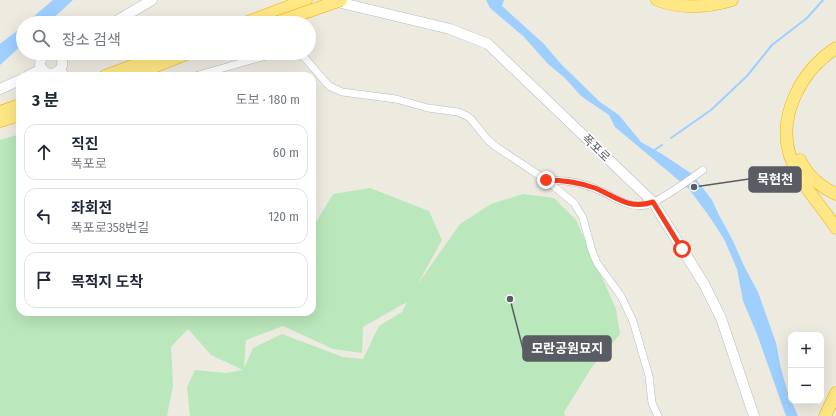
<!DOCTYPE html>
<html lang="ko">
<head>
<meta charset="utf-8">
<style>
  :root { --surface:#fff; --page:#f2f2f3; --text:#1f2937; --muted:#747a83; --line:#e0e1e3 }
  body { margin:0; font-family:"Fira Sans Condensed","Noto Sans KR",sans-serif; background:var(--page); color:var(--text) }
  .controls { position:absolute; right:12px; bottom:12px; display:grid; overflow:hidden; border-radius:8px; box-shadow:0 4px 16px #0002 }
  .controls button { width:36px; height:36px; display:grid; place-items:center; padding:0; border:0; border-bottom:1px solid var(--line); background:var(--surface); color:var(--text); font:20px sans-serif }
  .stop { position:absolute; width:12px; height:12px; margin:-9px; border:3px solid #f53b1e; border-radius:50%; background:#fff }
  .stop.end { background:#f53b1e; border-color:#fff; box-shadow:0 1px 4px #0008 }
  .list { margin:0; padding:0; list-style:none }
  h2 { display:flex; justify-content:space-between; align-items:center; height:52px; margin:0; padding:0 16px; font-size:17px }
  h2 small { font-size:13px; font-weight:400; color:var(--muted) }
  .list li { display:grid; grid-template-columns:26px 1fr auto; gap:12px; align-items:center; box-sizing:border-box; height:56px; margin:0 8px 8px; padding:0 8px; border:1px solid var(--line); border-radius:12px }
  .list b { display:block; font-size:15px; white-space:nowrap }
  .list p { margin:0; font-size:13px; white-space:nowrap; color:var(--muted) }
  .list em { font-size:13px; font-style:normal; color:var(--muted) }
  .icon { flex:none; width:22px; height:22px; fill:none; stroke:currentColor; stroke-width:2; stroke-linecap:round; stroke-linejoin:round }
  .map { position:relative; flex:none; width:836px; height:416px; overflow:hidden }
  .search { position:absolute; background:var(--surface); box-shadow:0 4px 16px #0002; left:16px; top:16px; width:300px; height:44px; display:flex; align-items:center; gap:10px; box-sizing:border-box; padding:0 14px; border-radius:22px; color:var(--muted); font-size:15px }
  .panel { position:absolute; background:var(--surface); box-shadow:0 4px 16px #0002; left:16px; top:72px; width:300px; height:244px; border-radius:12px }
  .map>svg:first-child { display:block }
</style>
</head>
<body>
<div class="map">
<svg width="836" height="416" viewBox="0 0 836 416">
  <rect width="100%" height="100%" fill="#edebe0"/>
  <path fill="#bae7bc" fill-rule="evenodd" d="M20,134V312H242L246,316L250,312H312V229L333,194L370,188L429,211L442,240L417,285L460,224L491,204L523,194L554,198L576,220L616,309L620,334L592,367L564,412L565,416H190L187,387L195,370L226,373L243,370L211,355L188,329L171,347L173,386L167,416H0V140ZM407,302L402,312L379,326L363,359L343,357L282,334L253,348L244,368L246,340L283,326L333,349L362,353L363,327Z"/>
  <g fill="#9ecfff">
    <polygon points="53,0 73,0 48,23 26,23"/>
    <polygon points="486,0 504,0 502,6 544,44 561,64 600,102 619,115 641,142 662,154 692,174 712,200 719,215 733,241 744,266 758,292 776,343 781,369 788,393 798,416 786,416 757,334 743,301 737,269 724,239 709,216 689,189 615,127 609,115 581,96 564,77 548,64 524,37 490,8"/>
    <polygon points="23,26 23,44 0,65 0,44"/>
  </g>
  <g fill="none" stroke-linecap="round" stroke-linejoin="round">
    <g stroke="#9ecfff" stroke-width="2">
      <polyline points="671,138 711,110 747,76 772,45 807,18 823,0"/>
      <polyline points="653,151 662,145"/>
    </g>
    <defs>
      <g id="street">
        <polyline points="293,53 304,57 329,86 342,92 396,99 428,108 458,112 467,116 471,119 487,139 495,146 546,180 574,203 583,218 592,251 597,263 621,296 633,321 649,376 652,403 658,416"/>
        <polyline points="60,70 67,76"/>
        <polyline points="195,76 262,57 280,53"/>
        <path d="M546,180C565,180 577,182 594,188C611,194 626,209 646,205C661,201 689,180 703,170"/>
      </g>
      <g id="secondary">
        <polyline points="333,1 450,29 488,44 653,202 704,284 721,318 754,416"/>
        <polyline points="113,23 152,0"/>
        <path d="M47,53L42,57C40,61 39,66 42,69C52,83 73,64 56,53"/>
        <polyline points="28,76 42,69"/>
        <polyline points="0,89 20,80"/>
      </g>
      <g id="highway">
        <path d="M657,0C682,9 706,8 732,0"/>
        <polyline points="245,23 306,0"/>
        <path d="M836,48C802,70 777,115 790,156C799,183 821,205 836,228"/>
        <polyline points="105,76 166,53"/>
        <polyline points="131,76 189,53"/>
        <polyline points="0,112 20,105"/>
        <polyline points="0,121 20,115"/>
        <path d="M800,160C807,175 821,187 836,194"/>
        <polyline points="825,416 836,393"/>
      </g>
    </defs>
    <use href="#street" stroke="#b8bac0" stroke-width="8"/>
    <use href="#secondary" stroke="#b9bcc3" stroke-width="11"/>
    <use href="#highway" stroke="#edb100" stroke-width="13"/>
    <use href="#street" stroke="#fff" stroke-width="7"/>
    <use href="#secondary" stroke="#fff" stroke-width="10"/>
    <use href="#highway" stroke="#ffe785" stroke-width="12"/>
    <defs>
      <polyline id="highway-bridge" points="275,23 341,0"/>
    </defs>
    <use href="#highway-bridge" stroke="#edb100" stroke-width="13" stroke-linecap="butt"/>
    <use href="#highway-bridge" stroke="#ffe785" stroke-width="12"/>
  </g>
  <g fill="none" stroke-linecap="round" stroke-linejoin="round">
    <path stroke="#f53b1e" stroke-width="5" d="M546,180C564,180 578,182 595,188C617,197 628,210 653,202L682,249"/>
  </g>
  <g text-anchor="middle" stroke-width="3.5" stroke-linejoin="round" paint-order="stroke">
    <g font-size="12" fill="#595c62" stroke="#fff">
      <text transform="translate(596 148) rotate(44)" y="4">폭포로</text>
    </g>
  </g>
  <path fill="none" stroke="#595c62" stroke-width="1.5" d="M694 187L749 179M510 299L523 349"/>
  <g fill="#595c62" stroke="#fff" stroke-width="1.5">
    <circle cx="694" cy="187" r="4"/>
    <circle cx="510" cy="299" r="4"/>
  </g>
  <g fill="#595c62" stroke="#595c62" stroke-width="1.5">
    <rect x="749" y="167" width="52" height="25" rx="4"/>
    <rect x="523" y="336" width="88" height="25" rx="4"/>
  </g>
  <g font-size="13" text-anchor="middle" font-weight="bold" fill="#fff">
    <text x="775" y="184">묵현천</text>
    <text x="567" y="353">모란공원묘지</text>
  </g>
</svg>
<div class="controls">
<button>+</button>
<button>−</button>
</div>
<div class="stop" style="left:682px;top:249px"></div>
<div class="stop end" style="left:546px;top:180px"></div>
<div class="search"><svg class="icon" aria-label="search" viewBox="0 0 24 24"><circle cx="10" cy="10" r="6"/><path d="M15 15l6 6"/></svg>장소 검색</div>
<section class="panel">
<h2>3 분<small>도보 · 180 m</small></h2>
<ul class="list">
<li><svg class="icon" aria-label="ahead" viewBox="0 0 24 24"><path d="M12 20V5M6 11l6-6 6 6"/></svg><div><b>직진</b><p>폭포로</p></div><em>60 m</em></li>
<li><svg class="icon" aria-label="left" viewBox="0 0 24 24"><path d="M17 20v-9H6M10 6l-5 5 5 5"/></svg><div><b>좌회전</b><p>폭포로358번길</p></div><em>120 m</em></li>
<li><svg class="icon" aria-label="arrive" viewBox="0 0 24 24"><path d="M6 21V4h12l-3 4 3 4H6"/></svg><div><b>목적지 도착</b></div></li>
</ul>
</section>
</div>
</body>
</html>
